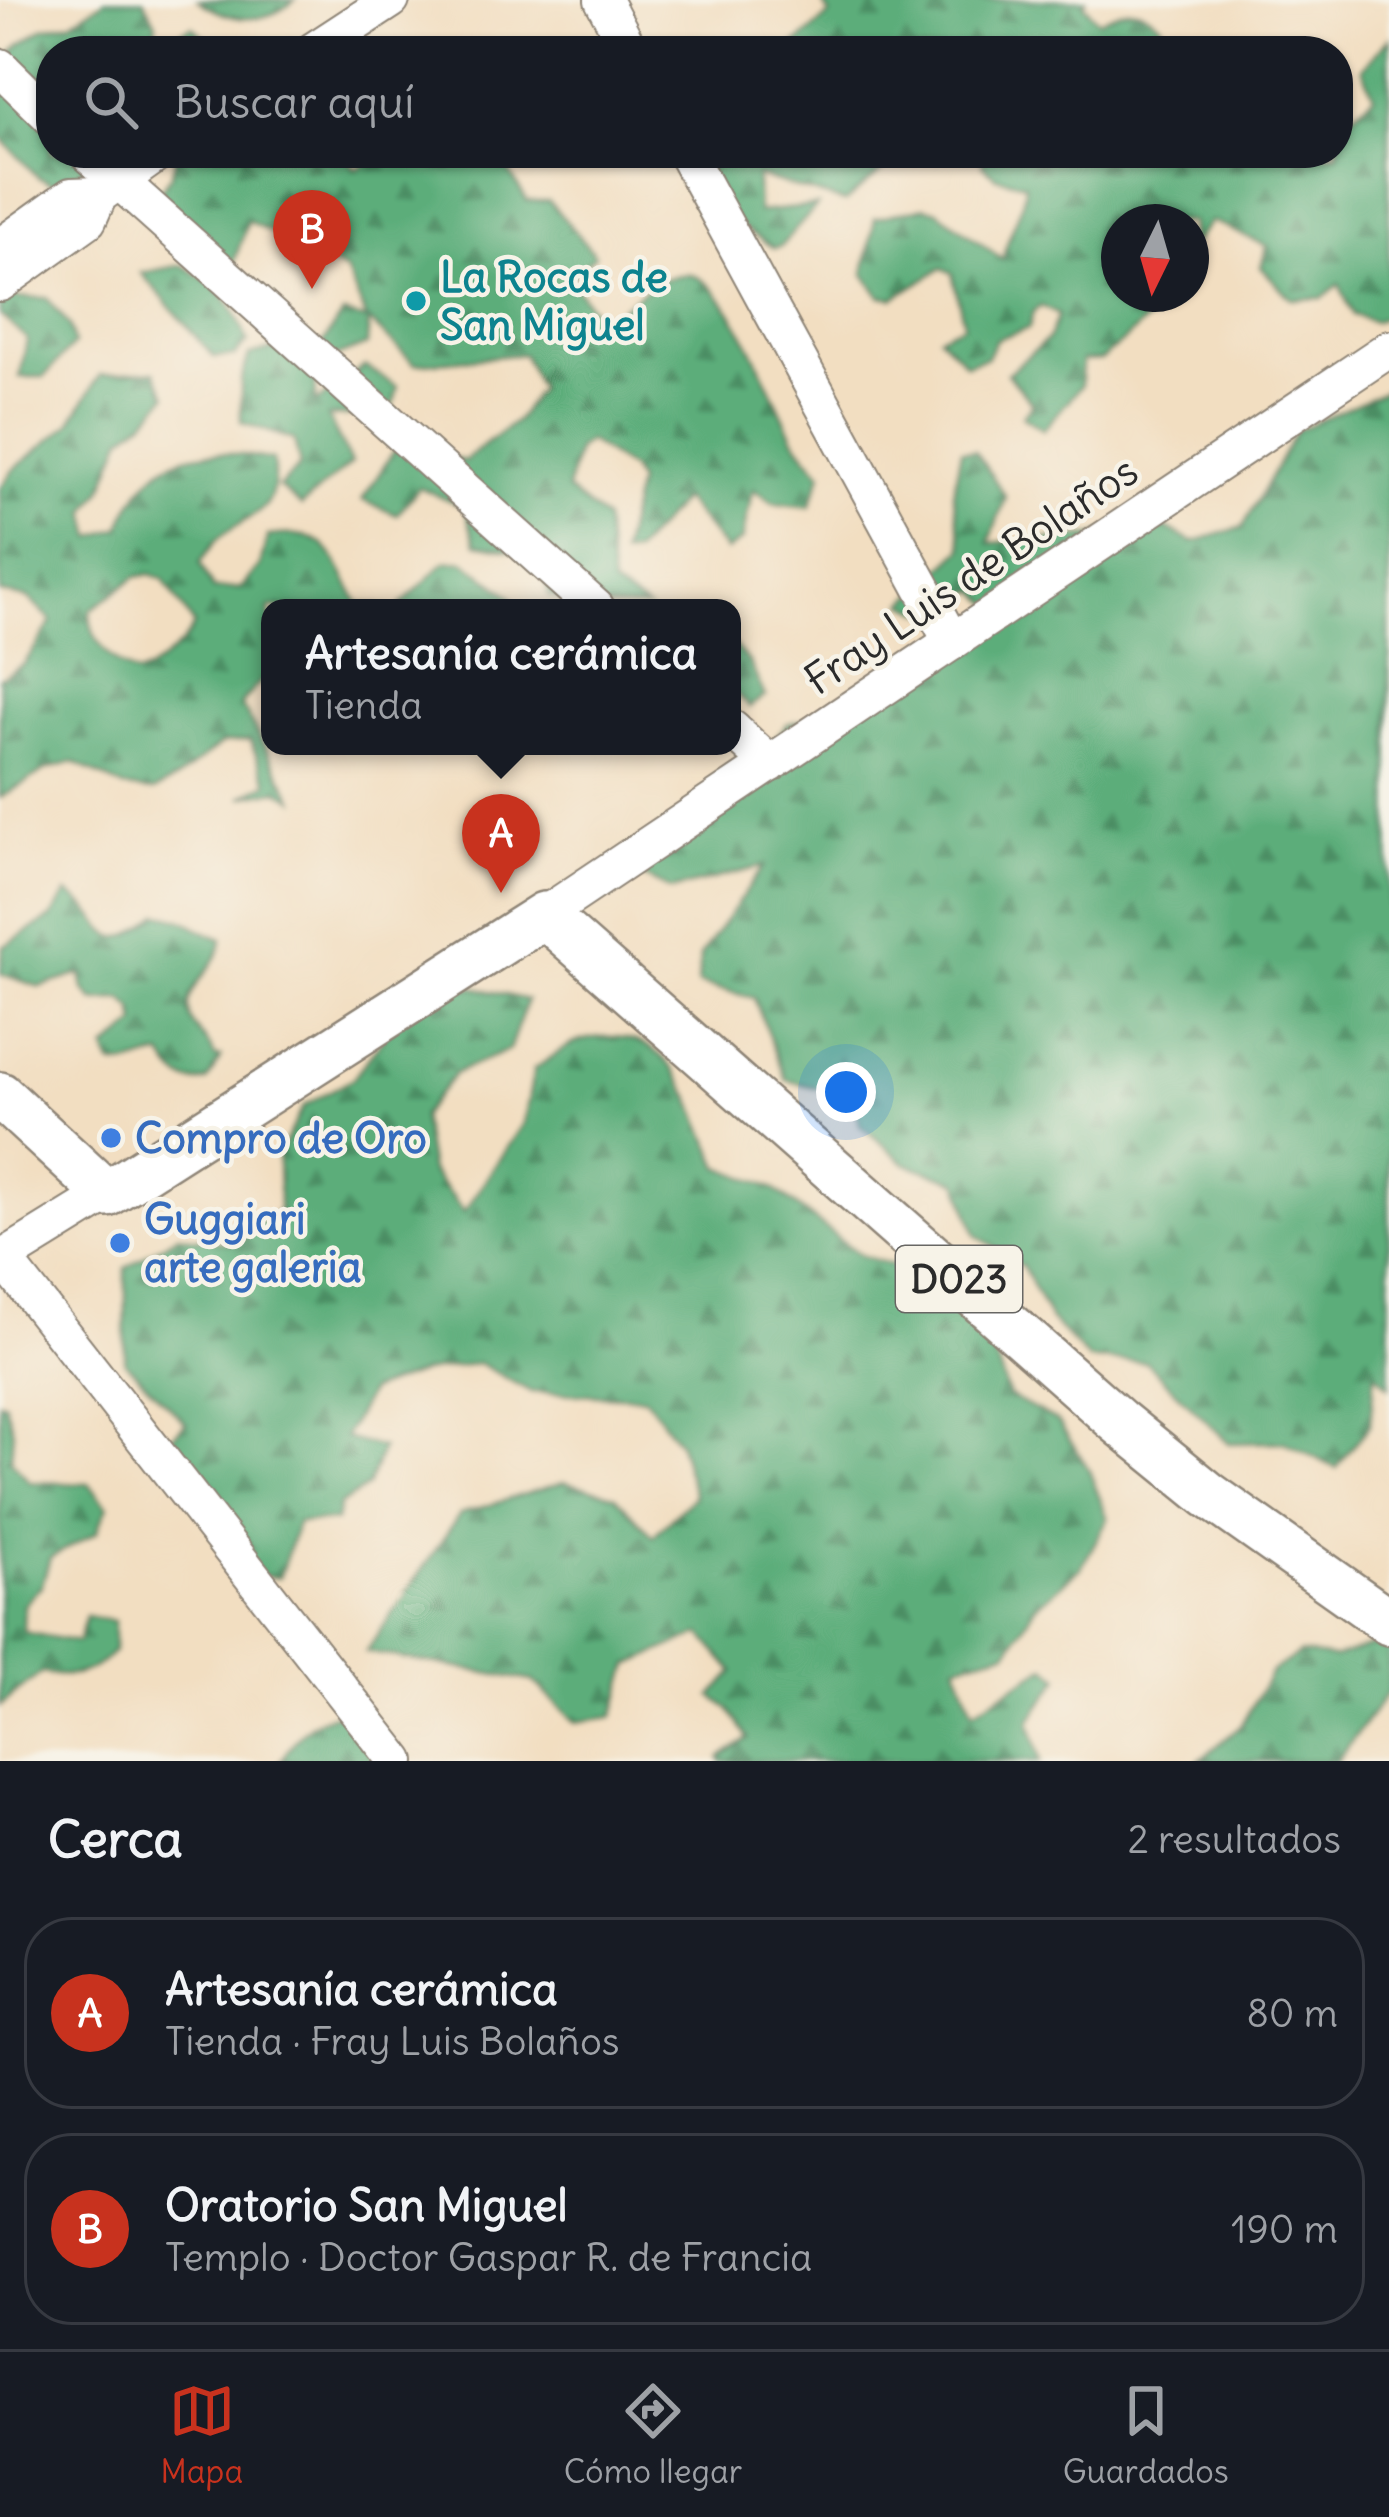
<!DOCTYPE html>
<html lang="es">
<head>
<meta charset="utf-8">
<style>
  :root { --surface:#171b24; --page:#20242c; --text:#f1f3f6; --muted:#9ea1a6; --line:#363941; --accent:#c8321e }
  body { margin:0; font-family:Delius,sans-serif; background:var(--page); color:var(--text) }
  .compass { position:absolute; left:1101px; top:204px; width:108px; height:108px; border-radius:50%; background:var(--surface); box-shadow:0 3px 9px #0004; rotate:185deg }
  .you { position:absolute; left:846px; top:1092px; width:42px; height:42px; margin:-30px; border:9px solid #fff; border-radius:50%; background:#1a73e8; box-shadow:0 0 0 18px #1a73e833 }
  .badge { display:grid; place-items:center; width:78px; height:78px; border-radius:50%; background:var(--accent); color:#fff; font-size:39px; font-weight:700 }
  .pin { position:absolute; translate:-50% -99px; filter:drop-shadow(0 3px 6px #0008) }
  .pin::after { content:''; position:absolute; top:63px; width:42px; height:36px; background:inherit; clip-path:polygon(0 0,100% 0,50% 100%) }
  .popup { position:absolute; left:261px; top:599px; width:480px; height:156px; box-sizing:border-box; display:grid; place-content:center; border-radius:24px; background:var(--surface); filter:drop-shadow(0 3px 9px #0005); font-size:39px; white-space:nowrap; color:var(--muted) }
  .popup b { font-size:45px; color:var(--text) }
  .popup::after { content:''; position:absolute; left:50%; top:100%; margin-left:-24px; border:24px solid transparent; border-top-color:var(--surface) }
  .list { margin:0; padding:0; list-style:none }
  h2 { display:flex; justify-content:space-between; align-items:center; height:156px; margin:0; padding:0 48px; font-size:51px }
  h2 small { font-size:39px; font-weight:400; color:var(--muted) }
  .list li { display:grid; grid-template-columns:78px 1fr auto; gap:36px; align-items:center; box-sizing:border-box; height:192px; margin:0 24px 24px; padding:0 24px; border:3px solid var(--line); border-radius:48px }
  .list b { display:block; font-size:45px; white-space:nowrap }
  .list p { margin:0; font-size:39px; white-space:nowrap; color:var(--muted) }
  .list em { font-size:39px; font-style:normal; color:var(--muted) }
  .icon { flex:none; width:66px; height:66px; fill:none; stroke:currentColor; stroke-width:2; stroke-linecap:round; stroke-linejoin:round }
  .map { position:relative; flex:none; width:1389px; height:1761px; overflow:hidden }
  .search { position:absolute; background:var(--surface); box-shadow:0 3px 9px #0004; left:36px; right:36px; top:36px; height:132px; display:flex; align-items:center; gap:30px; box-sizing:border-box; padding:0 42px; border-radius:48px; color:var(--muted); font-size:45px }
  .sheet { height:588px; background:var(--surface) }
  nav { display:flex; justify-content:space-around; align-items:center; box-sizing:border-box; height:168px; border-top:3px solid var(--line); background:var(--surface); font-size:33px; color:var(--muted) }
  nav a { display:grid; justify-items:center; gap:6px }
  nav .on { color:var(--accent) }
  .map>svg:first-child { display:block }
</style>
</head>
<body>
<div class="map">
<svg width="1389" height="1761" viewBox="0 0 1389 1761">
  <defs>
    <pattern id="forest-firs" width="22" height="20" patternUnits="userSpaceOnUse" patternTransform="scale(3)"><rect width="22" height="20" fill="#5cad7a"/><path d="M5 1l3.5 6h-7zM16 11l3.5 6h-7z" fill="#4c8d64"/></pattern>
  </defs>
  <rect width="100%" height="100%" fill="#f7f3e8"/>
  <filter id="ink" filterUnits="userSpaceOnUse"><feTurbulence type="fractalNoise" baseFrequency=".00833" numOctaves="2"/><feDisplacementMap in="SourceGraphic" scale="24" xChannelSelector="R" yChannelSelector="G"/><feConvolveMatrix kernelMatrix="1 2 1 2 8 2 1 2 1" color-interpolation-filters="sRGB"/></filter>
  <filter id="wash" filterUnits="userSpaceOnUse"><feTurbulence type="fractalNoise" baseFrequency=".004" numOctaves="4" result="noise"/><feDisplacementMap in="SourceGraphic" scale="48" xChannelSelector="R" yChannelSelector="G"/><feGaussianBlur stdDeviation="2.7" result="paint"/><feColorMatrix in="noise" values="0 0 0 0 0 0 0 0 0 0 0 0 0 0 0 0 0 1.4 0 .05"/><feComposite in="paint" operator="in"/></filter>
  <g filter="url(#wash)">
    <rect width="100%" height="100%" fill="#f2dec1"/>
    <g fill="url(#forest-firs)" stroke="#446c52" stroke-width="3" fill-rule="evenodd">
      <polygon points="105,0 144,0 156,23 155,51 51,51 51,153 108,153 89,177 63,189 38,177 0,137 0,65 20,44 43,28 71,22"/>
      <path d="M198,0H295C264,26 230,23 198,0Z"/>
      <path d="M821,0H1086L1084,5L1099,21C1127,7 1138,3 1162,25L1166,51H800L795,45L830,15Z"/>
      <polygon points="192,26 222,51 189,51 179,33"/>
      <polygon points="1247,38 1268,51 1209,51 1214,40"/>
      <path d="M1389,38V316L1373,322L1353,315L1339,284L1322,298L1291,299L1261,267L1267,246L1211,221L1191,247V222H1124L1119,218L1096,238L1119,263V294H1142L1151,317L1101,360L1082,361L1081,386L1043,430L1022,416L1033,404L1007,374L1049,338L1058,315L1041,306L1033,312L1029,328L996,339L987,357L966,364L939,336L964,324L952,273L942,268L894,298L880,296L864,273L875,218L925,207L938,211L1003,260C1007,232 1024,212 1025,184L997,177L982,165L986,153H1338V115L1349,118L1374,96L1362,68Z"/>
      <path d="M177,153H343L356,170L384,153H512L502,160L527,201H549L595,255L570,279L602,323C628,305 656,272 690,275C729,279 776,404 793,436C800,450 812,461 822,473L810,507L773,503L753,489L742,540L726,551L683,499L634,553L621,555L637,482L631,470L588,441L577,450L567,490L604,519L612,586L647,608H595L549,596L541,556L476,544L464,507L419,487L397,515L362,500L398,445L464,461L516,421L539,388L523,354L415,364L369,321L367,345L315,365L316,403L365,366L398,387L391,413L328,417L351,463L301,506L279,487L300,466L294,440L241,422V381L249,355L287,346L312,359L343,314L367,320L346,271L248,221L232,268L154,199L171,175Z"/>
      <polygon points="667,153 903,153 845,202 757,176 758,212 817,206 781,246 774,248 701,200"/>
      <path d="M182,265C224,290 229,297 248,342L234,356L214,357L141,273Z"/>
      <polygon points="0,297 47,298 69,325 74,344 44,377 20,377 27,339 0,315"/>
      <path d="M155,371L167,395L147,419L124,436L103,489L87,511L93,537L120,528C152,449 197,445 273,460C280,517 253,510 218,539C211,545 205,556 200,563L213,589L241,588L260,566L268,536C331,527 331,556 359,603L389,608H270V671L241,704L294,799L278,790L241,797L268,783L250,740L222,743L178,778L154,791L124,788L74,762L48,769L0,798V678L24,664L52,622L28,598L0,593V488L13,470L70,424L100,375ZM150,574L163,579L194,625C188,641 154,670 137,675C111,662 89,641 90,610L136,577Z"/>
      <polygon points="1389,389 1389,1386 1375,1372 1370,1425 1336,1468 1284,1442 1229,1443 1146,1362 1089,1360 1049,1318 1023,1267 976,1235 959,1182 906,1164 860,1125 854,1097 786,1080 754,998 698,984 700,956 764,866 671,890 634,872 738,785 787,724 852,708 996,609 977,590 931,615 905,603 963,548 953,493 961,450 975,451 1006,497 989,543 1095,536 1143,516 1193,542 1243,527 1296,431"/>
      <polygon points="464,561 510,595 519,608 398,608 445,562"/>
      <polygon points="732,643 749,662 765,696 749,707 732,690"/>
      <path d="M67,893C112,918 99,966 159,914C190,918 195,930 222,939C221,968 181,986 190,1016C194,1032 210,1040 215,1057H221L207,1081C184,1086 174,1075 163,1056C143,1057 131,1069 111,1064L106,1050L137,1024L134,1010L123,1000L94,1001L84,990L81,974L40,987L1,974L3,947L52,917Z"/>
      <path d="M473,987L527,1000L509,1050L455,1073L421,1116L430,1171L464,1212L524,1122L534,1069C549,1060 567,1044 584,1040C673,1019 691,1102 720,1167L773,1188L860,1255L911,1271L991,1345L1009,1396L1058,1422L1088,1468L1108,1519L1081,1568L1037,1605L1008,1651L956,1664L973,1711L1047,1666L1060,1677L1030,1721L1041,1761H722L720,1758L748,1738L729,1709L712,1696L734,1672L701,1634L630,1665L613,1717L575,1722L533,1681L366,1652L460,1514L564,1482L615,1495L653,1536L694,1496L679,1443L645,1397L531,1392L478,1363L423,1372L370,1391L344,1438L382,1448L367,1487L339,1505L336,1521L297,1523L279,1578L239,1571L163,1445L186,1423L125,1362L126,1268L178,1235L235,1244L279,1210L278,1155L304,1106L353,1078L421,988Z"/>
      <path d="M0,1401L5,1403L13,1431L11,1460L30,1482L89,1484L108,1506L97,1532L50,1558L42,1585L24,1605L23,1632L78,1642L86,1616L114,1621V1651C91,1675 74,1679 41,1673L0,1706Z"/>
      <polygon points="1389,1640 1389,1691 1337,1761 1199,1761 1241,1726 1271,1672 1300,1653 1334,1658"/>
      <path d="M357,1709L377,1728L371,1761H280C304,1726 314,1716 357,1709Z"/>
    </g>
  </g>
  <g filter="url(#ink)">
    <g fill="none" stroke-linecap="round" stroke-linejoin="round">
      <defs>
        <g id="minor">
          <polyline points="603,0 630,51"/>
          <polyline points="313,51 391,0"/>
          <polyline points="0,67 51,117"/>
          <polyline points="88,153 596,608"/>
          <polyline points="686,153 952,642"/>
          <polyline points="0,247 71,196 99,195"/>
          <polyline points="0,283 88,220 99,195 158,153"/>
          <polyline points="732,729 770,764"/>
          <polyline points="544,915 1389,349"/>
          <polyline points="3,1258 397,1761"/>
          <polyline points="0,1260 107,1194"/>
        </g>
        <polyline id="major" points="0,1095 107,1194 544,915 1118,1421 1209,1495 1389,1622"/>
      </defs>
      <use href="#minor" stroke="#8e8476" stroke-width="40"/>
      <use href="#major" stroke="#8e8476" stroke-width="50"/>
      <use href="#minor" stroke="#fff" stroke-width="36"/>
      <use href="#major" stroke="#fff" stroke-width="45"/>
    </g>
  </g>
  <circle fill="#0f9aa8" stroke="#f7f3e8" stroke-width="4.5" cx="416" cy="301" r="12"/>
  <g fill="#3f7fe0" stroke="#f7f3e8" stroke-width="4.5">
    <circle cx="111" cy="1138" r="12"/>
    <circle cx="120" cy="1243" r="12"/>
  </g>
  <g text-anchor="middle" stroke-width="9" stroke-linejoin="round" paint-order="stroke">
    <rect fill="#f7f3e8" stroke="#686764" stroke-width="3" x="896" y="1246" width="126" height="66" rx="9"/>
    <g font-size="39" font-weight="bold" fill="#2b2b2b">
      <text x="959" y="1293">D023</text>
    </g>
    <g font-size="42" font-weight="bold" fill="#0d838f" stroke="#f7f3e8" text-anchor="start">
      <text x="440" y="292">La Rocas de<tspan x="440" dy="48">San Miguel</tspan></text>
    </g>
    <g font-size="42" fill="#2b2b2b" stroke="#f7f3e8">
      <text transform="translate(971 575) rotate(-34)" y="15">Fray Luis de Bolaños</text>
    </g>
    <g font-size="42" font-weight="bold" fill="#366cbe" stroke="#f7f3e8" text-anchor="start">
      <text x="135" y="1153">Compro de Oro</text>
      <text x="144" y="1234">Guggiari<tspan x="144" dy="48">arte galeria</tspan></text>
    </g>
  </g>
</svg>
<svg class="compass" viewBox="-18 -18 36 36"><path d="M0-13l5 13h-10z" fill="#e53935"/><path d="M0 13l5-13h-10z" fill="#9ea1a6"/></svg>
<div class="you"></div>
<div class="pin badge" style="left:501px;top:893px">A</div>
<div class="popup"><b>Artesanía cerámica</b>Tienda</div>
<div class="pin badge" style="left:312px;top:289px">B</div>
<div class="search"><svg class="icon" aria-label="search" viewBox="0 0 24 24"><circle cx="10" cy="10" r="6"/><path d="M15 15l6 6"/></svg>Buscar aquí</div>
</div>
<section class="sheet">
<h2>Cerca<small>2 resultados</small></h2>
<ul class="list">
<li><span class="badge">A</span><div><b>Artesanía cerámica</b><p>Tienda · Fray Luis Bolaños</p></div><em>80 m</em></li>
<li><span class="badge">B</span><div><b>Oratorio San Miguel</b><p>Templo · Doctor Gaspar R. de Francia</p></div><em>190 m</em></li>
</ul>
</section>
<nav>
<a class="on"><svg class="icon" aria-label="map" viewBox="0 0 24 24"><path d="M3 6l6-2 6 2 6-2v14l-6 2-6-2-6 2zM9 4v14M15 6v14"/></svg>Mapa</a>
<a><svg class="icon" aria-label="directions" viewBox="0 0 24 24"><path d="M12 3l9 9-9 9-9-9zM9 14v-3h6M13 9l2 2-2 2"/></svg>Cómo llegar</a>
<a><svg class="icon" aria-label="saved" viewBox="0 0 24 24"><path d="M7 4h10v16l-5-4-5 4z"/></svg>Guardados</a>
</nav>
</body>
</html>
